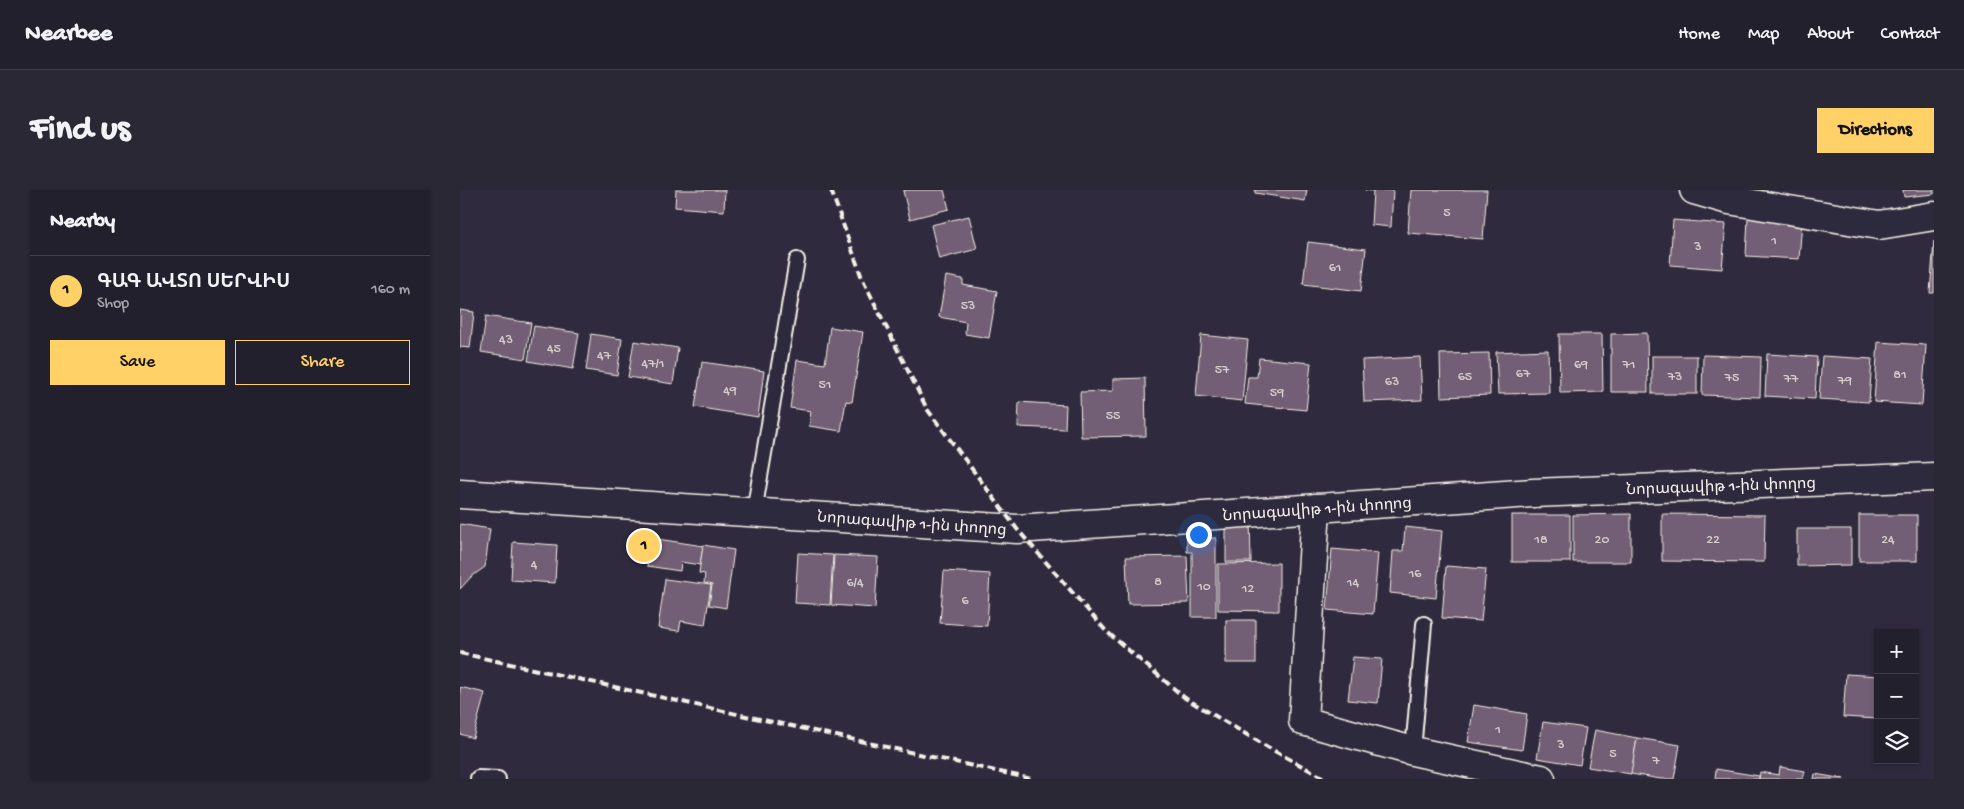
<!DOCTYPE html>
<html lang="en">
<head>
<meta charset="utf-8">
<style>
  :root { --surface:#23202e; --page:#2b2836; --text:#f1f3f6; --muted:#a3a3aa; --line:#403e4a; --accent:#ffd166 }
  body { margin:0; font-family:"Gochi Hand","Noto Sans Armenian",sans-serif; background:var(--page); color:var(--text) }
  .controls { position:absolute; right:15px; bottom:15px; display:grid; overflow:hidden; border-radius:0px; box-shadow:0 1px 4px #0004 }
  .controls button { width:45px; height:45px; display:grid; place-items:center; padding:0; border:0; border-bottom:1px solid var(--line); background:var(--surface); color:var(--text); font:25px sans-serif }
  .you { position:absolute; left:738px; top:344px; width:18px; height:18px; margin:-12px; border:4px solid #fff; border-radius:50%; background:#1a73e8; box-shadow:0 0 0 8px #1a73e833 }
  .badge { display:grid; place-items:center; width:32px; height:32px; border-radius:50%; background:var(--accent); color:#111; font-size:16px; font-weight:700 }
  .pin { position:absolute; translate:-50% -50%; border:2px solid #fff; box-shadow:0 1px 5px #0006 }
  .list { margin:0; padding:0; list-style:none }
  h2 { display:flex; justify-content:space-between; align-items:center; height:65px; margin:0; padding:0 20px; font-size:21px }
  h2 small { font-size:16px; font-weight:400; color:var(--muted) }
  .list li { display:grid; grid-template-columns:32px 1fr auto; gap:15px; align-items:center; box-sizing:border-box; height:70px; padding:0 20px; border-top:1px solid var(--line) }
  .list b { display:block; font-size:19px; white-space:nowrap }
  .list p { margin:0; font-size:16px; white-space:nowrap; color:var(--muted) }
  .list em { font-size:16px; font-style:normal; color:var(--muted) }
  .actions { display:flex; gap:10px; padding:15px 20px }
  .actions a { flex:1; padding:11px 0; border:1px solid var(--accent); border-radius:0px; text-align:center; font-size:18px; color:var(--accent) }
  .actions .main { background:var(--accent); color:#111 }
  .icon { flex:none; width:28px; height:28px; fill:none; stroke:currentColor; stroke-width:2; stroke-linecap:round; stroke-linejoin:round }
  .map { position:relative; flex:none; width:1474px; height:589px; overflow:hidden; border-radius:0px }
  header { display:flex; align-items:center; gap:30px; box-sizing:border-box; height:70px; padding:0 25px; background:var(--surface); border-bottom:1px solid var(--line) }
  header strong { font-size:24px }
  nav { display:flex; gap:28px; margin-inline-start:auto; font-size:18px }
  .intro { display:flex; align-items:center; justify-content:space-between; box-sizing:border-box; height:120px; padding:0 30px }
  h1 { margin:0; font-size:35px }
  .button { padding:12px 22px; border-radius:0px; background:var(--accent); color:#111; font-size:18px; font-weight:700 }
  main { display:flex; gap:30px; padding:0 30px }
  aside { flex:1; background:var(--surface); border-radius:0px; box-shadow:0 1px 4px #0004 }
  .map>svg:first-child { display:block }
</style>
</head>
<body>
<header>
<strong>Nearbee</strong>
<nav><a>Home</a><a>Map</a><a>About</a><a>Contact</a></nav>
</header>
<div class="intro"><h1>Find us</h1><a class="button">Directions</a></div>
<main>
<aside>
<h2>Nearby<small></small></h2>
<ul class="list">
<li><span class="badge">1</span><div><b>ԳԱԳ ԱՎՏՈ ՍԵՐՎԻՍ</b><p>Shop</p></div><em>160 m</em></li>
</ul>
<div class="actions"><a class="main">Save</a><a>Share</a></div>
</aside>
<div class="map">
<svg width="1474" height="589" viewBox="0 0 1474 589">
  <rect width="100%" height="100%" fill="#2f2a3d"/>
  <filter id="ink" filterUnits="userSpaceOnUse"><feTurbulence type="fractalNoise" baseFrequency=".02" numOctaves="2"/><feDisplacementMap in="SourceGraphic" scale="10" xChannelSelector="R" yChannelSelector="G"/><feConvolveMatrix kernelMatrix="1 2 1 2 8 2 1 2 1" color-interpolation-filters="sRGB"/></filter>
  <g filter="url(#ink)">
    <g fill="#735e75" stroke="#f4f1e8">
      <polygon points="216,0 265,0 264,21 215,17"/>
      <polygon points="447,0 484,0 489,19 450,29 443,1"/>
      <polygon points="795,0 847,0 845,11 795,3"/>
      <polygon points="933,0 931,37 911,35 913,1 905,0"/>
      <polygon points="951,0 1027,0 1023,49 948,43"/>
      <polygon points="1443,0 1474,0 1474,4 1444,7"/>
      <polygon points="509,26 517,59 479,69 471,35"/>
      <polygon points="1288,28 1342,32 1339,69 1286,66"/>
      <polygon points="1213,30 1266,34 1262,79 1210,75"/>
      <polygon points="1474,51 1474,103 1470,103"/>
      <polygon points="848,52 906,59 901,101 843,94"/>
      <polygon points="486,86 503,89 503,95 537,101 529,148 505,144 506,132 479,127"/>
      <polygon points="0,120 14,122 10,158 0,157"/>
      <polygon points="26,126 71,133 65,169 21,162"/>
      <polygon points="74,136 119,143 113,179 68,171"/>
      <polygon points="370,137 403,142 392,212 386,211 381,241 349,236 351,221 330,218 337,170 365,174"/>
      <polygon points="1187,143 1188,202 1151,202 1151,144"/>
      <polygon points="131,144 162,149 157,185 126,180"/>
      <polygon points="1099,144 1142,144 1143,202 1100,203"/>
      <polygon points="741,145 788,150 782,211 736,206"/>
      <polygon points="174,151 218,158 213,194 168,187"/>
      <polygon points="1418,152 1466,155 1462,215 1414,212"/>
      <polygon points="1088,160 1089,203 1038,204 1036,162"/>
      <polygon points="1029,163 1030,205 981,207 980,164"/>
      <polygon points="1307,164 1357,167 1355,209 1305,206"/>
      <polygon points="1243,165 1301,167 1300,207 1242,205"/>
      <rect x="1192" y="166" width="45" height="38"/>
      <polygon points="1362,166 1412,169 1409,212 1359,209"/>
      <polygon points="960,167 962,210 904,212 902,170"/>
      <polygon points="799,168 851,173 846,220 785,214 788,187 797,187"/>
      <polygon points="242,172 304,181 298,227 235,217"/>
      <polygon points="685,188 686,246 621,247 620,202 653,201 653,189"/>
      <polygon points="559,212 606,215 605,239 558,237"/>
      <polygon points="1171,324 1171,372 1113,372 1113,325"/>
      <polygon points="1202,324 1305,325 1304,372 1202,371"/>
      <rect x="1052" y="325" width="58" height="47"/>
      <rect x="1399" y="325" width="58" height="46"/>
      <polygon points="766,327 790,327 791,372 766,372"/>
      <polygon points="0,334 30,339 25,377 11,387 0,399"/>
      <polygon points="945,337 982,341 976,408 930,403 933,361 943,361"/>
      <polygon points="1337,339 1391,339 1391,375 1337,376"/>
      <polygon points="727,342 739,342 739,348 756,348 756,427 732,427 732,362 727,362"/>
      <polygon points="191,348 243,356 240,375 221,372 220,381 187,376"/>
      <polygon points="53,352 97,355 95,393 51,390"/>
      <polygon points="243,355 274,360 266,418 249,415 252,395 244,393 245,384 239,383"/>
      <polygon points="872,359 918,363 913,424 867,420"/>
      <polygon points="338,363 373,365 370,415 335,413"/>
      <polygon points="374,365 418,367 415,418 371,415"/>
      <polygon points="727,366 729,413 668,414 666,367"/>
      <polygon points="819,373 819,421 758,420 758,374"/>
      <polygon points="986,376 1026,379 1021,431 982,428"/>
      <polygon points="484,381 530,384 527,436 480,433"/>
      <polygon points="205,389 251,395 245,435 221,431 219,441 198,438"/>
      <rect x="766" y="430" width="30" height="43"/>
      <polygon points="893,467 922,469 918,513 888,510"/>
      <polygon points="1386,484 1418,486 1418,529 1383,527"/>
      <polygon points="0,497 25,503 13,548 0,544"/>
      <polygon points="1014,515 1067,524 1062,560 1008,552"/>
      <polygon points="1083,532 1126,538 1120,575 1077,568"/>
      <polygon points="1135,540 1177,548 1171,584 1128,577"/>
      <polygon points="1177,548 1220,555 1214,589 1201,589 1171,584"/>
      <polygon points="1320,577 1345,581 1343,589 1299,589 1300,582 1319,585"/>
      <polygon points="1256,579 1299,586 1299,589 1255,589"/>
      <polygon points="1355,584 1384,589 1354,589"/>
    </g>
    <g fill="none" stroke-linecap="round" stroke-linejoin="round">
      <defs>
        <g id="lane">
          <polyline points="294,322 337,70"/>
          <polyline points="953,561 964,434"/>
          <polyline points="18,589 18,588 38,589"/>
        </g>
        <g id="street">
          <polyline points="1234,0 1269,10 1419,35 1474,26"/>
          <polyline points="856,318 843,531 953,561 1081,589"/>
        </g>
        <polyline id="secondary" points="0,304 557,339 1073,303 1474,287"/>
      </defs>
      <use href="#lane" stroke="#f4f1e8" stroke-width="18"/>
      <use href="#street" stroke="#f4f1e8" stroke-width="31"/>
      <use href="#secondary" stroke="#f4f1e8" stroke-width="31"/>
      <use href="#lane" stroke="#2f2a3d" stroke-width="14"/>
      <use href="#street" stroke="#2f2a3d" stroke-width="28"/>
      <use href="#secondary" stroke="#2f2a3d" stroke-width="28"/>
      <g stroke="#f4f1e8" stroke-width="4" stroke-dasharray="8 4" stroke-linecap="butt">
        <polyline points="371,0 402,88 467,219 557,339 646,441 725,508 811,559 866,589"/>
        <polyline points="0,463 572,589"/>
      </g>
    </g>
  </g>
  <g text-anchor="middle" stroke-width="4" stroke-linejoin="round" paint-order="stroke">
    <g font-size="14" fill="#d4cccb">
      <text x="987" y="26">5</text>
      <text x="1314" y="54">1</text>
      <text x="1238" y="60">3</text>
      <text x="875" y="81">61</text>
      <text x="508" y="119">53</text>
      <text x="46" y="153">43</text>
      <text x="94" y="162">45</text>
      <text x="144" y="169">47</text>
      <text x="193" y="177">47/1</text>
      <text x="1121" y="178">69</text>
      <text x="1169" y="178">71</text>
      <text x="762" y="183">57</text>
      <text x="1063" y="187">67</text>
      <text x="1440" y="188">81</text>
      <text x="1005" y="190">65</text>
      <text x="1215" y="190">73</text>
      <text x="1272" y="191">75</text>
      <text x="1331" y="192">77</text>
      <text x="1385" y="194">79</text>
      <text x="932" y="195">63</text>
      <text x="365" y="198">51</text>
      <text x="270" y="204">49</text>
      <text x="817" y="206">59</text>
      <text x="653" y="229">55</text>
      <text x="1081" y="353">18</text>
      <text x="1142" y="353">20</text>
      <text x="1253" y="353">22</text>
      <text x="1428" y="353">24</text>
      <text x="74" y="378">4</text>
      <text x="955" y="387">16</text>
      <text x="698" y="395">8</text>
      <text x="395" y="396">6/4</text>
      <text x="893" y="396">14</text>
      <text x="744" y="400">10</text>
      <text x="788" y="402">12</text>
      <text x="505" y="414">6</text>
      <text x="1038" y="543">1</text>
      <text x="1101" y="558">3</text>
      <text x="1153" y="567">5</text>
      <text x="1196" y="574">7</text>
    </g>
    <g font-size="16" fill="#f4f1e8" stroke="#2f2a3d">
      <text transform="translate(1261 295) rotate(-2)" y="6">Նորագավիթ 1-ին փողոց</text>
      <text transform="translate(857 318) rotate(-4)" y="6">Նորագավիթ 1-ին փողոց</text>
      <text transform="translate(452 332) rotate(4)" y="6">Նորագավիթ 1-ին փողոց</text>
    </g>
  </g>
</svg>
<div class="controls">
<button>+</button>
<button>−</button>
<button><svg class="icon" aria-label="layers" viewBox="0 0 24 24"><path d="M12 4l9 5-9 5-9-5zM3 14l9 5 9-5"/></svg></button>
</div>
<div class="you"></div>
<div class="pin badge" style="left:184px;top:356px">1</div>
</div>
</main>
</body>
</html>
